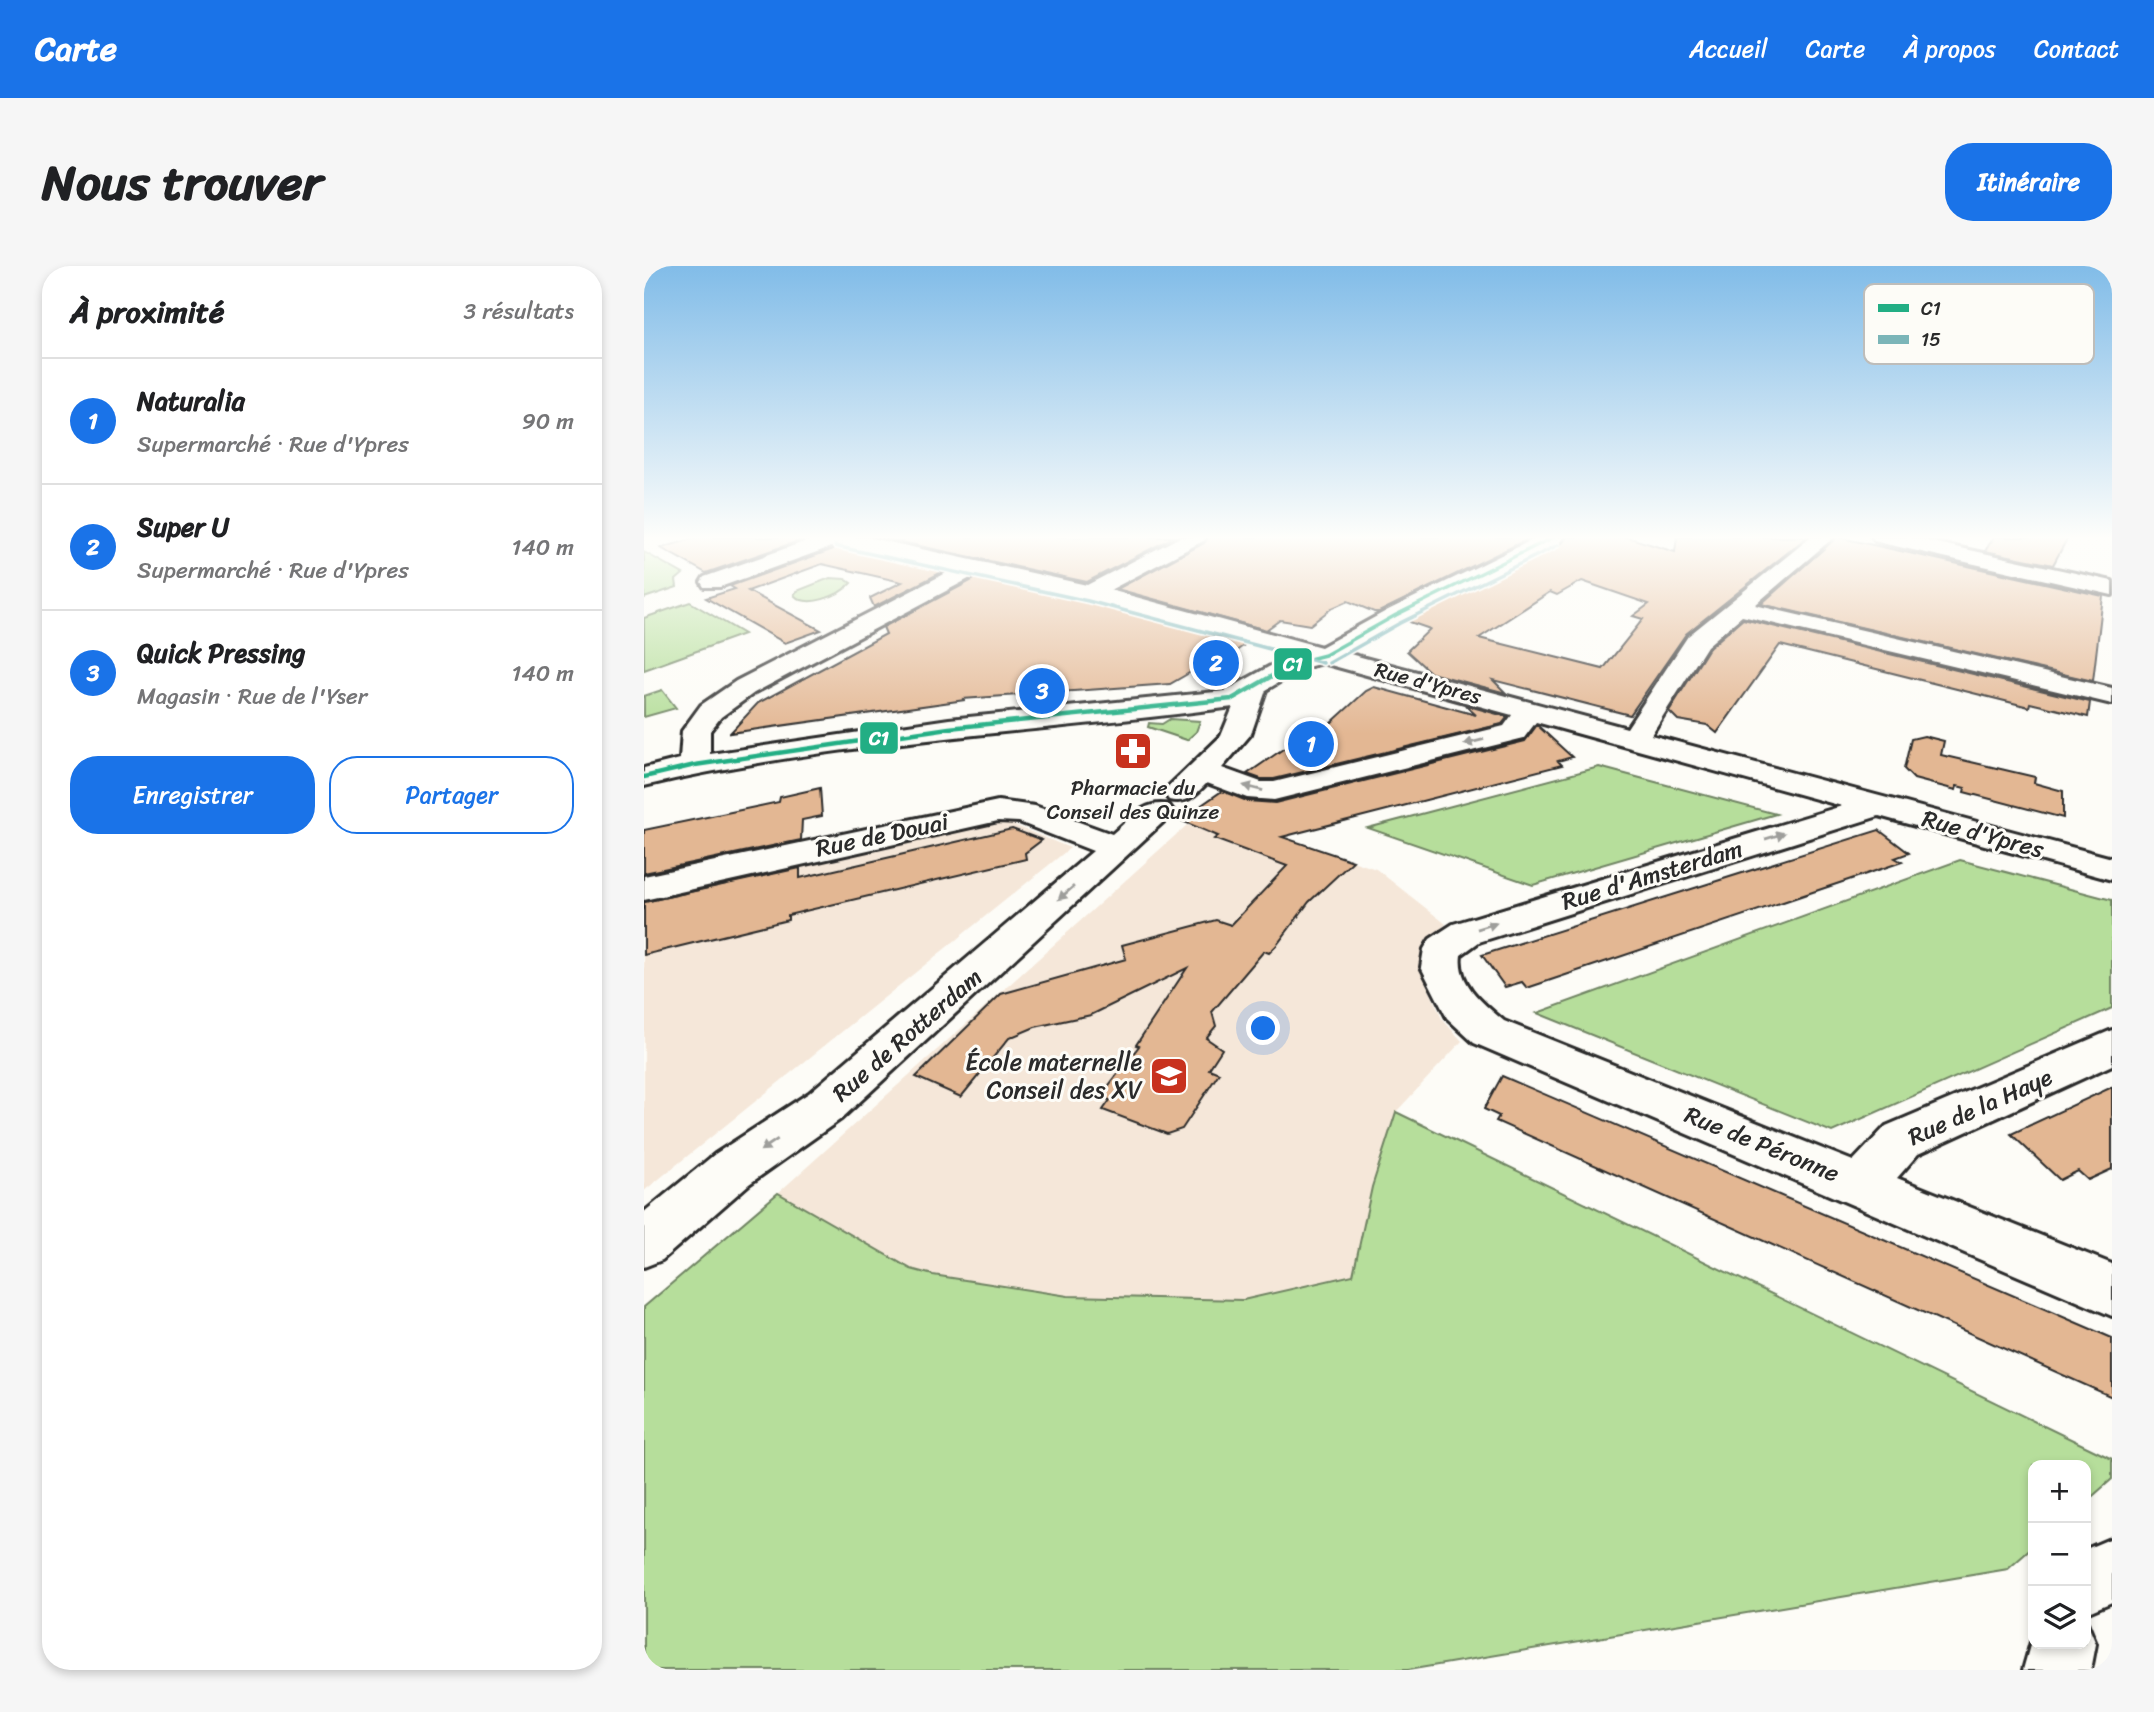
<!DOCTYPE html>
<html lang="fr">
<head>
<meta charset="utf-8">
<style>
  :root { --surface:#fff; --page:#f6f6f6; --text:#202124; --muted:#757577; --line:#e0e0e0; --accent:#1a73e8 }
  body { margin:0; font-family:Sriracha,sans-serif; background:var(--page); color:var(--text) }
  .controls { position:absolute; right:21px; bottom:21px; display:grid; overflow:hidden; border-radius:14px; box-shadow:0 4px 10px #0003 }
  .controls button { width:63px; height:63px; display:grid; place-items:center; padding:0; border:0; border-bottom:2px solid var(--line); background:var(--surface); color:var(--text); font:35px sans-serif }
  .you { position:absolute; left:620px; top:763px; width:24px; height:24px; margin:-18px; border:5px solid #fff; border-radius:50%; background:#1a73e8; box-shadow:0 0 0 10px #1a73e833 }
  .badge { display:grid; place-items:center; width:46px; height:46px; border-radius:50%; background:var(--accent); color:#fff; font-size:23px; font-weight:700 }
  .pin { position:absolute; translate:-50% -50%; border:4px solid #fff; box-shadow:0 2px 7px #0006 }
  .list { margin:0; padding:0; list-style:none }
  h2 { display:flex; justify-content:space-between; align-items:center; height:91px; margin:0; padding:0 28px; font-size:30px }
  h2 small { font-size:23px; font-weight:400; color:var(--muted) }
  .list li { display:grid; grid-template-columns:46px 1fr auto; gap:21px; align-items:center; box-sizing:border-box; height:126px; padding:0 28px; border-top:2px solid var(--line) }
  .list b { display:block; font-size:26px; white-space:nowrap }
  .list p { margin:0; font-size:23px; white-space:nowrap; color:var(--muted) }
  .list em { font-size:23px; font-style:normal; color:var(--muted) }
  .actions { display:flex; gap:14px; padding:21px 28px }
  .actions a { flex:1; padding:16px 0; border:2px solid var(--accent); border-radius:28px; text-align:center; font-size:24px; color:var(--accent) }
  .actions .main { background:var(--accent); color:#fff }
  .icon { flex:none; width:38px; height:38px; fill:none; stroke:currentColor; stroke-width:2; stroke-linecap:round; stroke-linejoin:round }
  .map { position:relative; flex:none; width:1468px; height:1404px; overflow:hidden; border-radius:28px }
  header { display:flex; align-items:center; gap:42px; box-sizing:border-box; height:98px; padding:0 35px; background:var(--accent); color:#fff }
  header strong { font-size:33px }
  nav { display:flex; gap:38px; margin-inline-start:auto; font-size:24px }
  .intro { display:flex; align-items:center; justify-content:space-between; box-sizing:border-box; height:168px; padding:0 42px }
  h1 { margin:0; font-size:49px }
  .button { padding:18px 32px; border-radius:28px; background:var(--accent); color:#fff; font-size:24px; font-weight:700 }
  main { display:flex; gap:42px; padding:0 42px }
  aside { flex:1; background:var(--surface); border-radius:28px; box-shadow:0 4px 10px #0003 }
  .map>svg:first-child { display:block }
</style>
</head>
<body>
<header>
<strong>Carte</strong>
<nav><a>Accueil</a><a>Carte</a><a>À propos</a><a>Contact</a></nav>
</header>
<div class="intro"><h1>Nous trouver</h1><a class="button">Itinéraire</a></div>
<main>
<aside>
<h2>À proximité<small>3 résultats</small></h2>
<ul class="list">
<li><span class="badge">1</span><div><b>Naturalia</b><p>Supermarché · Rue d'Ypres</p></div><em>90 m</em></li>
<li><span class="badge">2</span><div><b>Super U</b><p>Supermarché · Rue d'Ypres</p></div><em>140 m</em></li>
<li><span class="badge">3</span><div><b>Quick Pressing</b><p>Magasin · Rue de l'Yser</p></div><em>140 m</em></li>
</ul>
<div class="actions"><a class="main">Enregistrer</a><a>Partager</a></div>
</aside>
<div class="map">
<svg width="1468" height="1404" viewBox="0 0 1468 1404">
  <rect width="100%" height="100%" fill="#fdfcf7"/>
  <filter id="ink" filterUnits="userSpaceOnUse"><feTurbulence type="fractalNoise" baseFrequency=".0143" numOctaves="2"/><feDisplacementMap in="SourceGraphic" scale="14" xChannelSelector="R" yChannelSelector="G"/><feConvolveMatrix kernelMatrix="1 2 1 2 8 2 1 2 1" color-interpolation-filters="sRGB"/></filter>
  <g filter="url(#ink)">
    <g fill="#f5e7d9">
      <polygon points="347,556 363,556 426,582 0,925 0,634"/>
      <polygon points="543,559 574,570 571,574 641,600 661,579 732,603 802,658 778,681 776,703 798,753 818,775 752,846 728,921 709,1009 599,1034 424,1030 289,1009 267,1003 134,927"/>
    </g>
    <g fill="#b6de9b" stroke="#708463" stroke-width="2">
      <polygon points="0,286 39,308 32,314 33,321 0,332"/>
      <path d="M186,312L201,313L207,317C195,330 163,343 150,329L153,325Z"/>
      <polygon points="46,336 100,368 0,404 0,352"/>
      <polygon points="18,424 32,442 0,451 0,430"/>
      <polygon points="526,453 556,455 552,466 543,474 504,461 505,457 518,458"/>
      <polygon points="955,501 1132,548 889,619 724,562"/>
      <polygon points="1316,594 1468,634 1468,742 1188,866 893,747"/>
      <polygon points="752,846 1468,1193 1468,1213 1442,1236 1442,1199 1389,1199 1389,1281 1364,1303 764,1404 0,1404 0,1041 134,927 267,1003 289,1009 424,1030 599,1034 709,1009 728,921"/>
    </g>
    <g fill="#e3b793" stroke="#2b2b2b" stroke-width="2" fill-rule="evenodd">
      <polygon points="55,271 166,271 62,307 17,282"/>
      <polygon points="234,271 530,271 443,316"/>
      <polygon points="565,271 888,271 735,346 730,346 704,335 688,342 666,359 636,354 622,364 473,323 560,277"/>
      <path d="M923,271H983L1031,286L1033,271H1163L1042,368L986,449L849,414L862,427L787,407L763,385L786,363L763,355L918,277ZM938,315L1005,338L989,350L999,353L959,403L835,372L906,326L913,329Z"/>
      <polygon points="1193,271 1459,330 1449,415 1117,338"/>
      <polygon points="1350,271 1424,271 1409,299 1341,285"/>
      <polygon points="195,281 302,304 230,341 226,332 258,316 178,298 104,325 177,364 141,377 62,332 91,323 86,320"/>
      <polygon points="334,311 441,335 602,378 559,409 547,406 526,418 318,433 321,434 86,467 114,437 242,368 239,361"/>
      <polygon points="1099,353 1446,436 1444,451 1386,437 1385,441 1136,379 1073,467 1063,459 1034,454 1025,445 1065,382"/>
      <polygon points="730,421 832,449 821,439 864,451 858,458 630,513 617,513 603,508 678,456 686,458 722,425"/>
      <polygon points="893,459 928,491 914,495 918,499 638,571 709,595 665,636 632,680 625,687 620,685 568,746 572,760 562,772 578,783 565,803 575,807 538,863 523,868 459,844 466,834 456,831 495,780 492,779 543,702 447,749 391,761 365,772 317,831 272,811 357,728 482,693 478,679 572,654 587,659 643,600 570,573 574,570 536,554 578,525 603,535 631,537 881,475"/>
      <polygon points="1280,470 1300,475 1297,489 1391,511 1390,517 1419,525 1419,552 1320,526 1321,522 1313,520 1312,524 1270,513 1260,503 1267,473"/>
      <polygon points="176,522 178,550 158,554 157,574 0,607 0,564 135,536 136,531"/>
      <polygon points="368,563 398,574 381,587 382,593 144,649 144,654 0,689 0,636 156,602 156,612"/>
      <polygon points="1235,564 1265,587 1251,592 1258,596 883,722 878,716 861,721 838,689"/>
      <polygon points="858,810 1468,1072 1468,1131 852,855 855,850 840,843"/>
      <polygon points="1468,821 1468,903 1444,914 1434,905 1416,914 1367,868"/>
    </g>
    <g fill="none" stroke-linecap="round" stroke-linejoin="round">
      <defs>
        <g id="minor">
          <path d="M174,271H222L443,319L536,271H562L559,275L466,324L677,381L744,344L894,271H920L917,275L760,354L702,387L983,462L1044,370L1167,271H1190L1111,339L1468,422V438L1098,350L1063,380L1007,469L1468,592V614L1235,550L835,676L817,689C813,718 840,738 860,755L1209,895L1242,860L1468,764V799L1274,888L1253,912L1468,998V1050L830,777L803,752L777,701L780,683L786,673L809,658L1198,540L892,456L880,472L630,534L603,532L563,517C550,530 544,538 525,534L520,527L525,520L577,470L589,441C393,467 193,474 0,520V502L36,493L38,465L57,439L92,415L310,303L195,278L76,321H60L57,316L60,311ZM334,308L442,332L650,389L641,392L581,425L305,453L66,488V465L77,451L110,427ZM679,397L868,449L860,460L630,516H617L578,502L607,468L622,424L659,402Z"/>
          <polygon points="1228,271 1266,271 1468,315 1468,329 1238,277 1231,275"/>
          <path d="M354,535L391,540L468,568C486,553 501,533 525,539L530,546L197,853L105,918L18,994L0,1001V946L71,888L165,827L449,585L375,556L354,555L0,634V610Z"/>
          <polygon points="1468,1272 1468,1336 1442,1347 1442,1283"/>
          <polygon points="1442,1354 1452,1378 1447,1404 1379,1404 1389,1369 1389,1378 1442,1378"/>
        </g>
      </defs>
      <use href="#minor" stroke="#2b2b2b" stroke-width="6"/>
      <use href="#minor" fill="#fdfcf7" fill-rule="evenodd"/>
      <defs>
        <polyline id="bus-1-far1" points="637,405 650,397 681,389 752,349 910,271"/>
        <polyline id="bus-1" points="0,511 51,499 305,462 588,433 640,403"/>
        <g id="bus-2">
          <polyline points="191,280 444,335 679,397"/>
          <polyline points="685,397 756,357 914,279"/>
        </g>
      </defs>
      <use href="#bus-1-far1" stroke="#fdfcf7" stroke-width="7"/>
      <use href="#bus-1" stroke="#fdfcf7" stroke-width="9"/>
      <use href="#bus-2" stroke="#fdfcf7" stroke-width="7"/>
      <use href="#bus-1-far1" stroke="#22ae84" stroke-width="3.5"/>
      <use href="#bus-1" stroke="#22ae84" stroke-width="4.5"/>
      <use href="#bus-2" stroke="#7bb5b8" stroke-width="3.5"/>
    </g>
    <defs><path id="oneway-solid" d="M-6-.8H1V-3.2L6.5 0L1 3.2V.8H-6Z" transform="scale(1.75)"/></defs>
    <g fill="#9e9e9b">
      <use href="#oneway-solid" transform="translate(830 476) rotate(166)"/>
      <use href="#oneway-solid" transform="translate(609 522) rotate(-165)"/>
      <use href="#oneway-solid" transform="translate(1131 570) rotate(-17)"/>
      <use href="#oneway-solid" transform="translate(422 627) rotate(139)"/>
      <use href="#oneway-solid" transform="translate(843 660) rotate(-17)"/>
      <use href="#oneway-solid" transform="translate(125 879) rotate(146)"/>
    </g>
  </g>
  <linearGradient id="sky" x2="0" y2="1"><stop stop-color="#81bce8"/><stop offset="0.58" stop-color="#fefefb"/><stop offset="1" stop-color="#fefefb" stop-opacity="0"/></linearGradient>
  <rect width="1468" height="468" fill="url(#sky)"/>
  <defs>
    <symbol id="pharmacy-square" viewBox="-11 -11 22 22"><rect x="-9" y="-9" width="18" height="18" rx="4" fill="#c8321e" stroke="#fdfcf7"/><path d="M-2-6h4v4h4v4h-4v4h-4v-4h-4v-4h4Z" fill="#fff"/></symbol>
    <symbol id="school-square" viewBox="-11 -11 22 22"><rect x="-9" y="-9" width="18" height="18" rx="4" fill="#c8321e" stroke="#fdfcf7"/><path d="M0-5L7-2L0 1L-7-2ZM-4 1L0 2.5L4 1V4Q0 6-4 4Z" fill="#fff"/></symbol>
  </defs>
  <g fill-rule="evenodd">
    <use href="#pharmacy-square" x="467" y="463" width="44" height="44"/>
    <use href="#school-square" x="503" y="788" width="44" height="44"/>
  </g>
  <g text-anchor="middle" stroke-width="6" stroke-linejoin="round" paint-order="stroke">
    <g font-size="21" fill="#2b2b2b" stroke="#fdfcf7">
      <text transform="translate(784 417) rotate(15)" y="7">Rue d'Ypres</text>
    </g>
    <g font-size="21" fill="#2b2b2b" stroke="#fdfcf7">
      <text x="489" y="529">Pharmacie du<tspan x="489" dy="24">Conseil des Quinze</tspan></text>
    </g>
    <g font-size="24" fill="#2b2b2b" stroke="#fdfcf7">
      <text transform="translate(1339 568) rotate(15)" y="8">Rue d'Ypres</text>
      <text transform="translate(238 569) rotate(-12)" y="8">Rue de Douai</text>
      <text transform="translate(1008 609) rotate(-17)" y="8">Rue d'Amsterdam</text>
      <text transform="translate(263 769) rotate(-41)" y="8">Rue de Rotterdam</text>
      <text transform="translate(1336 841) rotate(-24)" y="8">Rue de la Haye</text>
      <text transform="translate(1118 878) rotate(22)" y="8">Rue de Péronne</text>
    </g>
    <g font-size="24" fill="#2b2b2b" stroke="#fdfcf7" text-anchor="end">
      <text x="498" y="804">École maternelle<tspan x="498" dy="28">Conseil des XV</tspan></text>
    </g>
  </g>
  <rect x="1220" y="18" width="230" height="80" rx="10" fill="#fdfcf7" stroke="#bebdba" stroke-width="2"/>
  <rect x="1234" y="38" width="31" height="8" fill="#22ae84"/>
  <rect x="1234" y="69" width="31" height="9" fill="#7bb5b8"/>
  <g font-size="19" fill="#2b2b2b">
    <text x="1277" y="49">C1</text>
    <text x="1277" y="80">15</text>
  </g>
  <g stroke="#fdfcf7" stroke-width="2.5">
    <rect x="629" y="381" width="40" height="34" rx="7" fill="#22ae84"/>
    <rect x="215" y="455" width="40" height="34" rx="7" fill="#22ae84"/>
  </g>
  <g font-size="19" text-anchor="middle" font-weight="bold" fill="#fff">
    <text x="649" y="405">C1</text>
    <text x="235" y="479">C1</text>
  </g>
</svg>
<div class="controls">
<button>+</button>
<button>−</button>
<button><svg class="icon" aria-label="layers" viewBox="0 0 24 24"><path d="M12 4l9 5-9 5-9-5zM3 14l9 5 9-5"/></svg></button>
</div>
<div class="you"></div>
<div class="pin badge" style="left:667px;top:478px">1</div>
<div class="pin badge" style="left:572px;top:397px">2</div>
<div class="pin badge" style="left:398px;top:425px">3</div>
</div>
</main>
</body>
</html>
